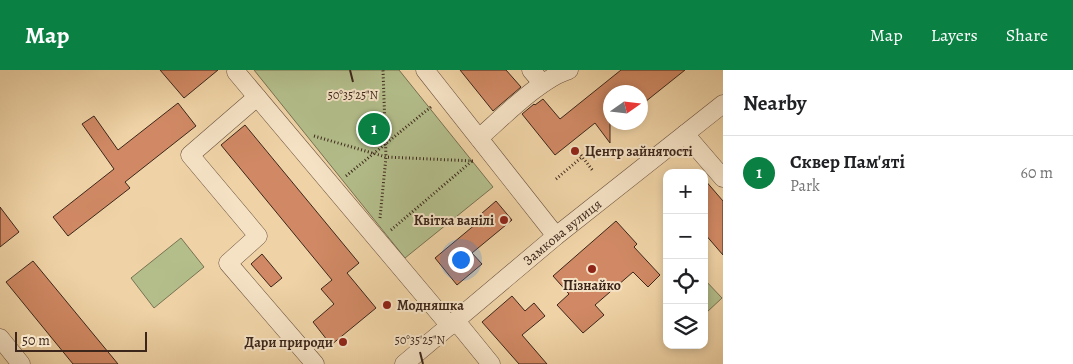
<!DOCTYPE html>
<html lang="en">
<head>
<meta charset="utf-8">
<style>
  :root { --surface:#fff; --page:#f6f6f6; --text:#202124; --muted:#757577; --line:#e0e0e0; --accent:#0b8043 }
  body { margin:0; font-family:Alegreya,serif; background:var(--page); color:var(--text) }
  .controls { position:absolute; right:15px; bottom:15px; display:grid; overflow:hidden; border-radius:10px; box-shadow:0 2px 8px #0003 }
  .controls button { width:45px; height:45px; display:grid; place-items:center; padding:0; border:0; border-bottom:1px solid var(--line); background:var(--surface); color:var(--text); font:25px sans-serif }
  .compass { position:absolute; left:603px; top:15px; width:45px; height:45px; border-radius:50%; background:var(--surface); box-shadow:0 2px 8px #0003; rotate:76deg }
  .scale { position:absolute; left:15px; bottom:12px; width:132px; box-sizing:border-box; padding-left:5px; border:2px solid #3c261b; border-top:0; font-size:14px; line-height:18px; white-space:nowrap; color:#3c261b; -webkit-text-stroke:4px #f5e2c5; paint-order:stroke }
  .you { position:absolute; left:460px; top:189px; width:18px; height:18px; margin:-12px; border:4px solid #fff; border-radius:50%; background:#1a73e8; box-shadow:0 0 0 8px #1a73e833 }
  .badge { display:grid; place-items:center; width:32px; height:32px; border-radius:50%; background:var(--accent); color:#fff; font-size:16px; font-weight:700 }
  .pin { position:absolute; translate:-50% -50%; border:2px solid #fff; box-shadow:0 1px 5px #0006 }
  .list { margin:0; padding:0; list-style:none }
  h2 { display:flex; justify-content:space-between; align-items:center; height:65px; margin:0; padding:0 20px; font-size:21px }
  h2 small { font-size:16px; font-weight:400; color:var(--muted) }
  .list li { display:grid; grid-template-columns:32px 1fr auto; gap:15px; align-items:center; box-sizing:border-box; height:75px; padding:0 20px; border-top:1px solid var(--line) }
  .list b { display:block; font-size:19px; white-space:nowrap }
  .list p { margin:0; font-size:16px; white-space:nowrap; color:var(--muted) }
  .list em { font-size:16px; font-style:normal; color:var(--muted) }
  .icon { flex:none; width:28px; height:28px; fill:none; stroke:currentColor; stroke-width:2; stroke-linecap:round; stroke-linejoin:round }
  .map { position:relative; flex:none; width:723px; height:294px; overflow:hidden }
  header { display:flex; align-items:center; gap:30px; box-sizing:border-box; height:70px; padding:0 25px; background:var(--accent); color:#fff }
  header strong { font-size:24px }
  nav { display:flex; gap:28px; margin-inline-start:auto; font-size:18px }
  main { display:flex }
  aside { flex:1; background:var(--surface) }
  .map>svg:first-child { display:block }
</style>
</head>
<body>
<header>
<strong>Map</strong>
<nav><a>Map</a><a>Layers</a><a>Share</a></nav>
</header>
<main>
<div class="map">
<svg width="723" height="294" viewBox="0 0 723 294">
  <rect width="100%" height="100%" fill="#efd3a6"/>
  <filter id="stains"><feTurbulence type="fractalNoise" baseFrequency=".004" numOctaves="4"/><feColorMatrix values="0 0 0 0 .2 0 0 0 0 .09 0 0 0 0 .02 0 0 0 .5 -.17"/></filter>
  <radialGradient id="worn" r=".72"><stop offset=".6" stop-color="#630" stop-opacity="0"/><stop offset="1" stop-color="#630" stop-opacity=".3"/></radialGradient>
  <g fill="#b3be8b" stroke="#787253">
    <polygon points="254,0 399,0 493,117 405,188"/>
    <polygon points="181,168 204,197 154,238 131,208"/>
    <polygon points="704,209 722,228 707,242 704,239"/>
  </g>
  <g fill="#d08964" stroke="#3c261b">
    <polygon points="160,0 218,0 184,28"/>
    <polygon points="460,0 506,0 521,17 493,41"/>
    <polygon points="621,0 685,0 640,36 640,22 610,22 610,73 595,53 555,85 522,44 534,34 535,35 543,29 560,49"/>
    <polygon points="178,33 196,56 125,112 130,118 68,166 53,147 114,99 82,54 94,46 118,80"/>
    <polygon points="245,55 359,193 347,203 376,238 331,275 313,252 334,234 321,219 332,210 221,75"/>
    <polygon points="704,109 723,131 723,185 704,163"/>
    <polygon points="496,131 512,150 472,183 482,194 457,215 435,188 477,153 474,150"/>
    <polygon points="0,137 19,162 0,177"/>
    <polygon points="616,151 637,174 634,177 660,205 648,217 633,202 595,235 604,245 583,263 557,235 569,224 553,206"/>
    <polygon points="262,184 282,208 271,217 251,194"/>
    <polygon points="33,191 118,294 73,294 6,212"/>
    <polygon points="512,226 525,241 534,233 545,246 522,265 547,294 519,294 482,252"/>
  </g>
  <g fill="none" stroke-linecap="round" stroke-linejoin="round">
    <defs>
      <g id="minor">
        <polyline points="425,0 556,166"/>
        <polyline points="531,0 542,13"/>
        <polyline points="236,2 450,256"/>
        <polyline points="257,27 190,85 258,166 228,193 315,294"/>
        <polyline points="685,64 723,108"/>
        <path d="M479,68C502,48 541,8 569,0"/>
        <polyline points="456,251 491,294"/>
        <polyline points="0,268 21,294"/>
        <path id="s1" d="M404,294L556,166L723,34"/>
      </g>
    </defs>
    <use href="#minor" stroke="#69513e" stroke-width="19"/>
    <g stroke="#3c261b" stroke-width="3" stroke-dasharray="1 2.5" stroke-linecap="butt">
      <polyline points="314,66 386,87 474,91"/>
      <polyline points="581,85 593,101"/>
      <polyline points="346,106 432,36"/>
      <polyline points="556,109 582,87"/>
      <polyline points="380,148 386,87 383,0"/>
      <polyline points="391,160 472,91"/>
    </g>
    <use href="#minor" stroke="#f5e2c5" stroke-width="18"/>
  </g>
  <path fill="none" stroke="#3c261b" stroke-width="2" d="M350,0L353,12M420,282L423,294"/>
  <g fill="#8f2418" stroke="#f5e2c5" stroke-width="2">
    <circle cx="575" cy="81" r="5"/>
    <circle cx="504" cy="150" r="5"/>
    <circle cx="592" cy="199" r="5"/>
    <circle cx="387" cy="235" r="5"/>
    <circle cx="343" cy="272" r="5"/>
  </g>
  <g text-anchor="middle" stroke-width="4" stroke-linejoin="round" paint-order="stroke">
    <g font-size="14" font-weight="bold" fill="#3c261b" stroke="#f5e2c5" text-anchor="start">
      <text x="585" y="86">Центр зайнятості</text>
      <text x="494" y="155" text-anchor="end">Квітка ванілі</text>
      <text x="592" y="220" text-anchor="middle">Пізнайко</text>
      <text x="397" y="240">Модняшка</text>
      <text x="333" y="277" text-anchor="end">Дари природи</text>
    </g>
    <g font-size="14" fill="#3c261b" stroke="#f5e2c5">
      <text dy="5" stroke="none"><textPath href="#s1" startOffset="206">Замкова вулиця</textPath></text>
    </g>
  </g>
  <g font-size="12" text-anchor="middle" fill="#3c261b" stroke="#f5e2c5" stroke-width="4" stroke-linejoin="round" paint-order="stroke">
    <text x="353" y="29">50°35'25"N</text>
    <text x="420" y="274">50°35'25"N</text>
  </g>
  <rect width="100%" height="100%" filter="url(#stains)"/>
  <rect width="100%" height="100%" fill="url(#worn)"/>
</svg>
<div class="controls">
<button>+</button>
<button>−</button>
<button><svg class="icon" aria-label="locate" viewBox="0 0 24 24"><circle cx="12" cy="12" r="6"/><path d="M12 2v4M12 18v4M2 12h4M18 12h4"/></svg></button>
<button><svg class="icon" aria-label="layers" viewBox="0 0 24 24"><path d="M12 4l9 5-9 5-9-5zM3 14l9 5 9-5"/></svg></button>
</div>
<svg class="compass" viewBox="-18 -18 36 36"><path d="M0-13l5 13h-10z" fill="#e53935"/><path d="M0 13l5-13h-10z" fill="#757577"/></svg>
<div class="scale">50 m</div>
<div class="you"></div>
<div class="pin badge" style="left:374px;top:59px">1</div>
</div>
<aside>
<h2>Nearby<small></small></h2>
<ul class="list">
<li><span class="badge">1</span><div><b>Сквер Пам'яті</b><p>Park</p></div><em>60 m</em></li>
</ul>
</aside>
</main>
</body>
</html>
